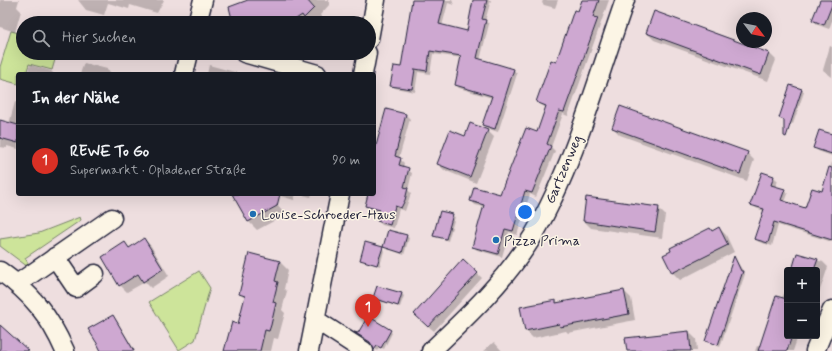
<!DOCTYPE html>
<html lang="de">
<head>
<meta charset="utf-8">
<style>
  :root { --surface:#171b24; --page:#242831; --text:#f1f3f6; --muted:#9ea1a6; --line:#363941; --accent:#d93025 }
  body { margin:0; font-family:Mynerve,sans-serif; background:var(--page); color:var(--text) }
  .controls { position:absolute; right:12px; bottom:12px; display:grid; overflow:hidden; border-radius:4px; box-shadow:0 4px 16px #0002 }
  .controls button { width:36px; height:36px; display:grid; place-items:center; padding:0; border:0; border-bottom:1px solid var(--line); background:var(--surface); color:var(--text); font:20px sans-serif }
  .compass { position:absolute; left:736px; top:12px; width:36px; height:36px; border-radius:50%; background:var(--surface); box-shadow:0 4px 16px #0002; rotate:122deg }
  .you { position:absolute; left:525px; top:212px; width:14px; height:14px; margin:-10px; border:3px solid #fff; border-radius:50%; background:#1a73e8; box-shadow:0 0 0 6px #1a73e833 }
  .badge { display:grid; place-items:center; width:26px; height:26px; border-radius:50%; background:var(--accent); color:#fff; font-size:13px; font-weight:700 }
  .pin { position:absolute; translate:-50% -33px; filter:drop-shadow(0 1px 2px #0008) }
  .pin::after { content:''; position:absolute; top:21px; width:14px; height:12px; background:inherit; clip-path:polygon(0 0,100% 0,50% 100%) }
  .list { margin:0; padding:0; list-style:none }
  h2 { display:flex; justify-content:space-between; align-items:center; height:52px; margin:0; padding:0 16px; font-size:17px }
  h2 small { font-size:13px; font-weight:400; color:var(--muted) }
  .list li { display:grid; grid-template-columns:26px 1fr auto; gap:12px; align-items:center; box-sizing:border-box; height:72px; padding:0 16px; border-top:1px solid var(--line) }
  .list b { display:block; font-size:15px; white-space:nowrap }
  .list p { margin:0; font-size:13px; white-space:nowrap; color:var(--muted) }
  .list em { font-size:13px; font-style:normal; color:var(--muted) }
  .icon { flex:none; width:22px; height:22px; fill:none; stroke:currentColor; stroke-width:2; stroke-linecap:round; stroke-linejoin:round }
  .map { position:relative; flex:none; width:832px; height:351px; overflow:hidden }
  .search { position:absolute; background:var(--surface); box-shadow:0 4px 16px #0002; left:16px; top:16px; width:360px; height:44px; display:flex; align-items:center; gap:10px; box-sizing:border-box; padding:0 14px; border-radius:22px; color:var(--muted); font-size:15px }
  .panel { position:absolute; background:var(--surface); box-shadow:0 4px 16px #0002; left:16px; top:72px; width:360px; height:124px; border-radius:4px }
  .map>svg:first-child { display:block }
</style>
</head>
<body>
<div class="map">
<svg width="832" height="351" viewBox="0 0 832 351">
  <rect width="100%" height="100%" fill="#eededf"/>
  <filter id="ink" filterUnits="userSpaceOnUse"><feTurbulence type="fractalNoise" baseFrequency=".025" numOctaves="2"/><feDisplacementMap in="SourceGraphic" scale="8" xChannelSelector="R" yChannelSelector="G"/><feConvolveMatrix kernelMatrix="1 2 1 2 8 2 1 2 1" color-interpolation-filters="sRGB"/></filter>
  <g filter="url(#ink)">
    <g fill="#cde49a" stroke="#78836a">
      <polygon points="11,31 23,34 23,53 57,53 52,70 29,64 26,74 18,74 18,84 0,79 0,67"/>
      <polygon points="80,217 81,220 25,258 30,266 28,267 0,246 0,239 39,233"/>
      <polygon points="199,271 210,288 195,340 179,350 149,302"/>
    </g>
    <g fill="#0003">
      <polygon points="0,0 19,0 17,7 21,11 15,32 0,27"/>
      <polygon points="78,0 164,0 157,13 130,5 129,9 108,3 104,15 86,10"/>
      <polygon points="250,0 328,0 330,4 320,15 322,18 316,23 234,23"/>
      <polygon points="413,0 452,0 454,5 448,3 442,26 468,32 475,0 491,0 485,21 489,24 480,60 514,70 517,74 498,132 486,128 483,124 492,98 459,88 456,85 462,58 433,54 430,74 418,72 415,92 395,88 391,85 401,68"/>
      <polygon points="543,0 558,0 555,8 544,5 542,3"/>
      <polygon points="583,0 609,0 568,116 563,114 551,147 555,151 536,197 530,194 517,235 509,232 502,257 477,250 473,246 484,207 475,205 471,200 501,196 537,134 546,108 537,102 557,64"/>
      <polygon points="822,0 832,0 832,21 829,29 818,25 813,20"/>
      <polygon points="647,33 769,53 776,60 768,81 654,40"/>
      <polygon points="830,46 832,47 832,77 823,70"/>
      <polygon points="84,63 107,69 112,74 80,74"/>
      <polygon points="30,65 51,71 54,74 27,74"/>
      <polygon points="209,65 242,74 207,74"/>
      <polygon points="801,90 804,92 793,124 782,120 780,118"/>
      <polygon points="15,102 18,103 18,149 7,146 7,148 0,147 0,121 9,124"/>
      <polygon points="387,110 406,115 410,119 399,158 404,163 403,167 412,173 408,190 411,193 405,211 399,209 394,228 382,225 378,221 380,212 369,209 366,205 369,194 374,194 374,156"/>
      <polygon points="471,124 488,131 494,137 476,183 444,170 438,164 466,137"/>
      <polygon points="613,128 747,153 754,160 747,181 620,135"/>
      <polygon points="832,135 832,156 818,151 814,147"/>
      <polygon points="832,162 832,242 778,225 772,246 759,242 755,239 764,211 756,208 752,204 763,173 774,177 778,181 775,187 784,190 788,194 785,202 806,209 822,193"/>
      <polygon points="236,194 270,194 285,215 257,230 248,221"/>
      <polygon points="274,194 296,194 294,200"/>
      <polygon points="299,194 312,194 311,197"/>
      <polygon points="658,208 665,215 662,238 591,228 584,221"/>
      <polygon points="441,212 455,217 448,241 434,235"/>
      <polygon points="719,228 726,235 734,252 680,280 673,273 665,255"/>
      <polygon points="406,236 409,238 404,255 384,247"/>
      <polygon points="144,239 151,246 169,276 151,288 145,282 127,292 120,285 103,257 125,244 130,248"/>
      <polygon points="382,248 384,251 380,266 362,260"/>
      <polygon points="798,254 823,262 828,267 817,299 817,270 793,270"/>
      <polygon points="463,260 482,278 434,331 420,319"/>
      <polygon points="736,260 745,274 720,347 706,340"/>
      <polygon points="280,262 288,270 284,289 287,291 282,310 285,313 278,339 274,338 271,351 225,351 239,325 246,299 240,294"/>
      <polygon points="377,287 402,294 404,296 400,307 376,300 374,298"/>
      <polygon points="787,287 787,336 798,336 793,351 755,351 757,346 760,347"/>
      <polygon points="624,291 631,298 635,320 568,333 566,331 533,338 526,331 556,301 558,303"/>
      <polygon points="113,316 117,321 135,351 103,351"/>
      <polygon points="390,331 392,333 384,349 380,347 377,351 372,343 358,334"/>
      <polygon points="689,332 696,339 697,351 628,351"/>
      <polygon points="494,342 502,351 483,351"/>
    </g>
    <g fill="#cea8d1" stroke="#22223b">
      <polygon points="248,0 307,0 314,8 304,18 302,15 290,23 233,23 229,7"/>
      <polygon points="412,0 445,0 439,24 467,31 473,0 487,0 482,19 486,20 477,58 514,69 495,129 482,125 492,96 455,85 461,56 430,51 427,71 415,69 412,89 390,86 394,66 401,67"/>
      <polygon points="582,0 599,0 593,17 598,18 564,112 559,111 547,144 551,146 532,193 525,191 513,231 505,229 498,254 472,247 484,205 470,201 474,187 500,194 526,128 537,132 546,106 536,102 551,60 556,62 574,10 578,11"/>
      <polygon points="820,0 832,0 832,5 824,25 812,20"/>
      <polygon points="654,11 769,53 761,75 646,33"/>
      <polygon points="790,85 802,89 786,137 784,136 784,120 779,118"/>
      <polygon points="620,106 748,152 740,174 612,128"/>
      <polygon points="386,109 406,114 395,156 401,158 399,165 409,168 404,187 408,188 405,200 401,208 395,206 390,225 377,221 380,210 365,206 368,194 374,194 374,153"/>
      <polygon points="0,120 18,125 18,143 0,138"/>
      <polygon points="470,123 488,130 470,177 437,164 450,130 465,136"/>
      <polygon points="819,130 832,134 832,154 813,148"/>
      <polygon points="829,167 832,168 832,240 774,222 768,243 754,239 764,209 750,205 762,172 774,176 771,185 785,189 781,200 805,208 812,188 822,191"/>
      <polygon points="232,194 280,194 277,206 248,222"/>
      <polygon points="586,197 659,207 655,232 583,221"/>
      <polygon points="440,211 453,214 446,239 433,236"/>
      <polygon points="719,227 728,245 672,273 663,255 671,251 670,248 710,228 712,231"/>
      <polygon points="388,230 407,235 402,253 383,247"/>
      <polygon points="144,238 163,269 143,282 138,274 119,286 102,257 125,242 129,248"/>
      <polygon points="365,242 383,247 377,265 360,260"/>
      <polygon points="249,253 280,261 275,281 278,282 273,302 276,303 271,325 269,331 265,330 260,351 224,351 232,322 238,324 245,296 239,294"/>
      <polygon points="797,253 818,259 814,270 792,270"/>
      <polygon points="734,256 741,271 743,271 718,345 705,341"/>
      <polygon points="463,259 478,273 428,327 414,314"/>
      <polygon points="377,286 402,293 398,306 373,298"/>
      <polygon points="624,290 629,314 560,327 559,324 525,331 520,307 556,300 556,303"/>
      <polygon points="776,296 787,299 787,336 792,336 787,351 758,351"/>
      <polygon points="113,315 134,351 101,351 98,345 88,329"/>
      <polygon points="368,316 391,330 381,348 377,346 374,350 370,342 354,332 358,333"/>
      <polygon points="0,325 29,351 0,351"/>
      <polygon points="689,331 691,351 627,351 625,338"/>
    </g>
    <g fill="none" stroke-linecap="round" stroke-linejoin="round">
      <defs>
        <g id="minor">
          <polyline points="197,23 203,0"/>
          <polyline points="369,39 376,0"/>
          <polyline points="244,53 317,74"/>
          <polyline points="184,74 189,53"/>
          <polyline points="363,74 367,53"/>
          <polyline points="55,257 76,288 95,274"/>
          <path d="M0,271C32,294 49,315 65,351"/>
          <polyline points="17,284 112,218"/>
          <polyline points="316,320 364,351"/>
          <polyline points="309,351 340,194"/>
          <path d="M431,351C468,316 506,280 533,236C574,166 598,77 625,0"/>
          <polyline points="815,351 832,310"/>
        </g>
      </defs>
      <use href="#minor" stroke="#22223b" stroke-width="21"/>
      <use href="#minor" stroke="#fcf5e5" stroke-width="18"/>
    </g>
  </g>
  <g fill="#1f6fb2" stroke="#fcf5e5" stroke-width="1.5">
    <circle cx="253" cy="214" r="4"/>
    <circle cx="496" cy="240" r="4"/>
  </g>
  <g text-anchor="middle" stroke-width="3" stroke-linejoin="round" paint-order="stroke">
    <g font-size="14" fill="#22223b" stroke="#fcf5e5">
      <text transform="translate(563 169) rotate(-67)" y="5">Gartzenweg</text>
    </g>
    <g font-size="14" fill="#22223b" stroke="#fcf5e5" text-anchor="start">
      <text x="261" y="219">Louise-Schroeder-Haus</text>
      <text x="504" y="245">Pizza Prima</text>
    </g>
  </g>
</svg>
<div class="controls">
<button>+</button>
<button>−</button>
</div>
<svg class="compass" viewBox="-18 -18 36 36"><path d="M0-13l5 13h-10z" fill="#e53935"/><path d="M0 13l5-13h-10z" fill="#9ea1a6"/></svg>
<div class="you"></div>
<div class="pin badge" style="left:368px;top:327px">1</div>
<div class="search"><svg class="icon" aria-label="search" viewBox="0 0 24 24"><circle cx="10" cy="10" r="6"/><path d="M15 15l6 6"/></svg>Hier suchen</div>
<section class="panel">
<h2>In der Nähe<small></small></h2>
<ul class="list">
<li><span class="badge">1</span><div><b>REWE To Go</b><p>Supermarkt · Opladener Straße</p></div><em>90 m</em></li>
</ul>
</section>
</div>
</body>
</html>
